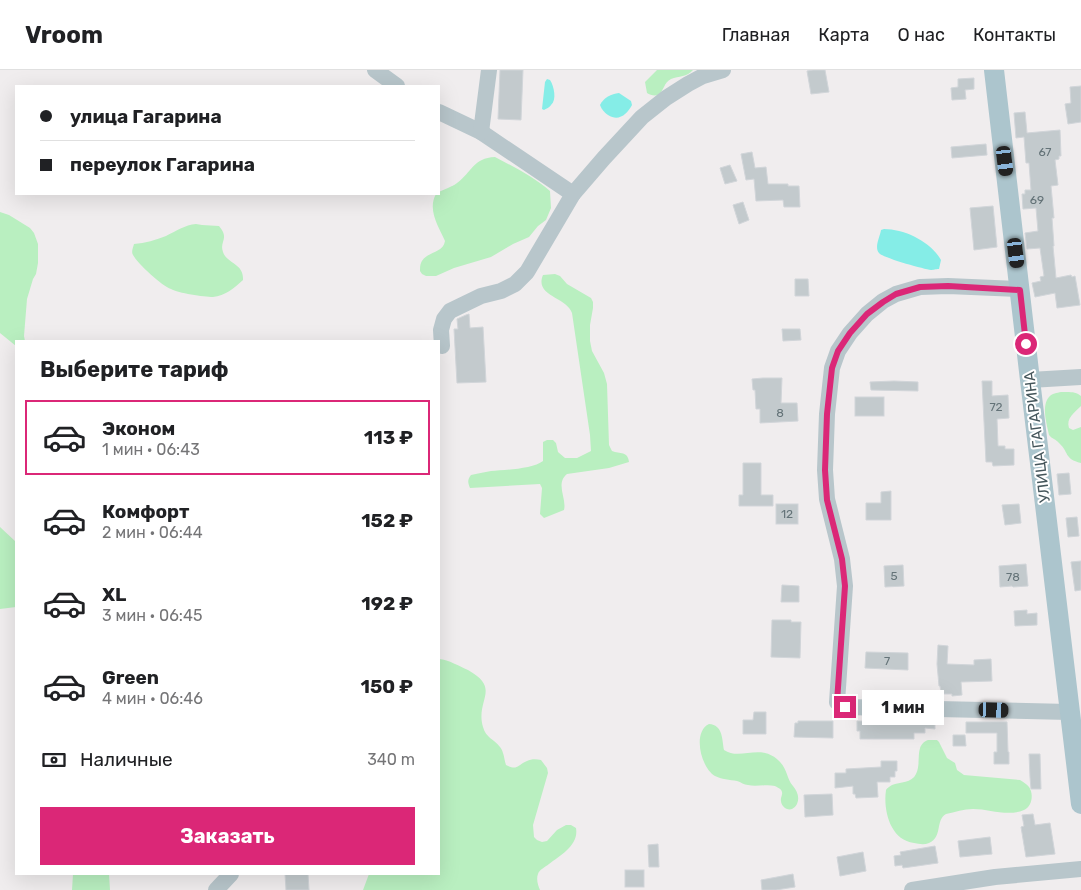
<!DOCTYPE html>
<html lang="ru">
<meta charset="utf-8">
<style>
:root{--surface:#fff;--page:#f6f6f6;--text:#202124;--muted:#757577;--line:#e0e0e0;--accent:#db2777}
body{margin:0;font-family:Rubik,sans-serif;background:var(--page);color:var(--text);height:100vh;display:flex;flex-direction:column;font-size:19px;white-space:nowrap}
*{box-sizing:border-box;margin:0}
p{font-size:16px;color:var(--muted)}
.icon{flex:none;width:28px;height:28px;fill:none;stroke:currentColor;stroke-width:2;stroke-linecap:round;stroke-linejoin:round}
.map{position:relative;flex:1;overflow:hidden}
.drawer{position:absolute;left:15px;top:270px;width:425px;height:535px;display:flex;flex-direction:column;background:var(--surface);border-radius:0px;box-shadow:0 5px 20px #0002}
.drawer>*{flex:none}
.top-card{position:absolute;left:15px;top:15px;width:425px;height:110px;border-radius:0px;box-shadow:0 5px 20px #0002;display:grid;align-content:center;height:110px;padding:0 25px;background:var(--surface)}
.end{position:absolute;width:22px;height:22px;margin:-11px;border:6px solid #db2777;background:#fff;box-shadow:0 0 0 2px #fff}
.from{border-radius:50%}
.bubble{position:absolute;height:35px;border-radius:0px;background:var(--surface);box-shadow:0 5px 20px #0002;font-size:16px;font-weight:700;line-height:35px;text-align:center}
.car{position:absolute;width:15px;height:30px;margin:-15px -8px;border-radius:6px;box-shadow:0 0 4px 1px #0007;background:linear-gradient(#222 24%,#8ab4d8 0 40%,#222 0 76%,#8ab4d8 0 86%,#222 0)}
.top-card b{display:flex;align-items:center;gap:18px;height:48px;font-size:19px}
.top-card b+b{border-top:1px solid var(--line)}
.top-card i{width:12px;height:12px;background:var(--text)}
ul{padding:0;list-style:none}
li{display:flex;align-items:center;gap:15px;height:75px;margin:0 10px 8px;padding:0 15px;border:2px solid transparent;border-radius:0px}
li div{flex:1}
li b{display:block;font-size:19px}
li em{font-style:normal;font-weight:700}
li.active{border-color:var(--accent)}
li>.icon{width:45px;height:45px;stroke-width:1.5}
h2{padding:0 25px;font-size:22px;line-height:60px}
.pay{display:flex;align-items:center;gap:12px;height:55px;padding:0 25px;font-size:19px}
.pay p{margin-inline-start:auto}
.primary-button{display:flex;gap:10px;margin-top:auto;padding:10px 25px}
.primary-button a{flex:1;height:58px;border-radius:0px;background:var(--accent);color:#fff;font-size:20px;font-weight:700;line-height:58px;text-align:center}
header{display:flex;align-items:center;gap:30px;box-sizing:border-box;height:70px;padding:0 25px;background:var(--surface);border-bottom:1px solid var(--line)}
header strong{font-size:24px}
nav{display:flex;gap:28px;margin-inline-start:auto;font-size:18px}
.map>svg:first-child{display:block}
.green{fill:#b9efc0}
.water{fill:#85ede7}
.building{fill:#c3cacd;stroke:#d1d5d9}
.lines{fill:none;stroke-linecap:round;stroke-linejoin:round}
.minor{stroke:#b8c6cb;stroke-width:16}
.major{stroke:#acc5cd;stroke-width:20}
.route{stroke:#db2777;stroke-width:6}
.labels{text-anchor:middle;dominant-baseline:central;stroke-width:4;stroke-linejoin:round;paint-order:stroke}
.number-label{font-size:12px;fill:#647378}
.street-label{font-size:15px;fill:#45565b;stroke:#fff}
</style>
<header>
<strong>Vroom</strong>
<nav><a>Главная</a><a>Карта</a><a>О нас</a><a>Контакты</a></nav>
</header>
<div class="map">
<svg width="1081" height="820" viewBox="0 0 1081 820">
<rect width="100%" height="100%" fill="#f0edee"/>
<g class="green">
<path d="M657,0H693C687,7 679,6 671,9C664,12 664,21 658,25C654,26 650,25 647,23L645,12Z"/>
<path d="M495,87C514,97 534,107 550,121L551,138L546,150L538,156L529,167L513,174L491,187L454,198L436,206H426L422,204L420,201C420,198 420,195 421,193C426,181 443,184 445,171C439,157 427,140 436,124H439V122C444,119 452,117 457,113C472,102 473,88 495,87Z"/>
<polygon points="0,142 9,145 30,158 34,163 38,174 38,193 36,204 33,209 27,229 24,266 25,271 16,271 16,276 0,263"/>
<path d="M196,154L202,155L219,156C230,169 219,171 223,182C227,194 244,193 243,210C234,218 225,226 213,227C204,227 178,223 171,219C162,216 138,194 133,185C131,182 133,178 134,174C145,173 156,170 166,166C176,161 185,155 196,154Z"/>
<path d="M555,204L560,206L567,214L591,228L593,232V238L590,255V271L592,281L604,303L607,314L609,375L612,381C620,384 628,381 629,392L609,398L567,404C555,414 567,428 564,440L544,448L540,444L542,418L540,414L470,418C468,413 467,410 471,405C477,404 484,402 491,401C504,400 533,399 543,391V372L547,370H553L556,373L558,382L565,388H577L591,381L590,365L572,243C567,227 534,226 543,205Z"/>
<path d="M1061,322C1068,322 1076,321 1081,326V336C1074,343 1066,348 1069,358L1073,360L1081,357V393C1064,389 1069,382 1059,373C1056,369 1052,369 1049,365C1047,354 1041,336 1049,327C1052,323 1057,323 1061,322Z"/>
<polygon points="0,457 16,472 16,537 0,539"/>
<path d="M439,589C449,590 459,596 468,600C502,619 475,630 483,657C486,668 494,669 500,677C504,682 504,689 506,695C518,701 517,695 527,691C531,689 536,689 541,690L547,698L548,703L533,755L534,767L537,770L542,772L547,771L557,760L566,755H571L576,758C579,775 561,785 549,794C545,797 539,800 538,804C536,809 538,816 540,820H363L369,804H439Z"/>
<path d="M709,654C723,655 722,669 724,680C740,691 760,673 778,690C788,699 786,708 793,716C797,721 800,727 797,734C796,736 794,738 792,739C787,741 781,736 781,731C780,727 784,724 781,720C781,719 775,716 775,716C766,714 756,717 748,715C744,715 741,712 737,711C730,710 721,709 715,706C701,698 692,662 709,654Z"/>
<path d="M928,670H937L939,672L947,688L955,693L957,700L964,705L1020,710C1023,712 1027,714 1029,717C1034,724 1032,737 1024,740C1007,747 990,739 973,739C964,739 955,742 946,744C935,750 943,767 929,773C924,775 919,774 914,773C890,770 883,740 886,720C887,718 890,716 892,715C900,712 912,713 916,704C922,692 914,675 928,670Z"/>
<polygon points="73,804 109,804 110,820 72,820"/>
</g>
<g class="water">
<path d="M547,9L550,10C554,16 557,30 551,35C550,37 546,39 544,40L542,39L545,12Z"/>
<path d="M619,23L631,31L632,35C627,44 619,52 608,45C604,42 602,40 600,35C604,27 611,24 619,23Z"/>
<path d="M884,159C905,159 931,172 941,190L939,199C935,199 934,200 931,200C924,199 883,188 879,183C874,177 880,167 881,160Z"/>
</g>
<g class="building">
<polygon points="500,0 523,0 521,50 498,49"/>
<polygon points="813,0 825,0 829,22 811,24 807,1"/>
<polygon points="974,8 974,19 965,20 966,29 952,30 951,18 958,17 958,9"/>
<polygon points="1081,16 1081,52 1068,54 1065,34 1071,33 1070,17"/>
<polygon points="1025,42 1027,63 1060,60 1061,86 1059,86 1059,89 1055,90 1058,115 1051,116 1054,148 1052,148 1054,176 1053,176 1056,208 1071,205 1072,207 1075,206 1080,235 1057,238 1055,223 1035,227 1032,213 1041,211 1040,207 1044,206 1040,178 1027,179 1025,163 1038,161 1036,138 1023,139 1022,124 1025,124 1025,120 1031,120 1029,93 1026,93 1024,67 1016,68 1014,43"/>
<polygon points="986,74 987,85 952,88 951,77"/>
<polygon points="752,82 755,98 766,97 768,114 788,114 788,116 799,116 800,137 784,137 783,130 756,131 754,109 746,110 741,84"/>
<polygon points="730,95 737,111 725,114 720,98"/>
<polygon points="743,132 749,150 739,154 733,135"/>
<polygon points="993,136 997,177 974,180 970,138"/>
<polygon points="795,209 808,209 809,226 795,226"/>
<polygon points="469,244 470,258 483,257 486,312 457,313 454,259 458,259 457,249 466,245"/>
<polygon points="782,259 800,259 801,270 783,271"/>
<polygon points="763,308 782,308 781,333 797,333 798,351 760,353 760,339 756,339 755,320 753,320 752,309"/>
<polygon points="894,311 918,312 918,321 871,320 870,312"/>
<polygon points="982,311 992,311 992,326 1008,325 1009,348 997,349 998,376 1005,376 1005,379 1014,379 1014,395 993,396 992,392 986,392"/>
<rect x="855" y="327" width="29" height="19"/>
<polygon points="743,393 761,393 761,425 773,425 773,436 739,436 739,425 743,425"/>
<polygon points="1069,403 1071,424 1059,425 1057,404"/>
<polygon points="891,421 891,450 866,450 866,433 881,433 881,422"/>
<rect x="776" y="434" width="22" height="20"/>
<polygon points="1019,434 1021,453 1005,455 1002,435"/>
<polygon points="1077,447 1079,466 1068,467 1066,448"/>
<polygon points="1081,491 1081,520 1075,521 1071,492"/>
<polygon points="1026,494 1028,516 1013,517 1012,516 1000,517 999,496"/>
<polygon points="903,495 904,516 885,517 884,496"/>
<polygon points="782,515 799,516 799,532 781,532"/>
<polygon points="1027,540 1027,544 1037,543 1037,555 1015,556 1014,541"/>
<polygon points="772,550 791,550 791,552 801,552 800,588 771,587"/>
<polygon points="938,575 948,576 947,594 974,595 974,590 991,589 992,611 961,612 962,625 952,626 952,624 941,624 940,616 939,616 937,594"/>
<polygon points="866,582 908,583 908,600 865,598"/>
<polygon points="754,642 766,642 766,664 743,664 743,650 753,650"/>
<polygon points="884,648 935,649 935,659 925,658 925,663 914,663 914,669 860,669 860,661 857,661 857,651 884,651"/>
<polygon points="798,651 833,651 833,668 794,667 795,653 798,653"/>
<polygon points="966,652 1007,652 1008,682 1009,682 1009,694 994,694 994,682 997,682 997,663 966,663"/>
<polygon points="953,665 965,665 966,676 953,676"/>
<polygon points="1029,684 1040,684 1041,719 1031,719 1030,707"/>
<polygon points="881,691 897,691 897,701 895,701 895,707 890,707 890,712 877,712 878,727 856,728 855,724 853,724 853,716 835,718 835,703 846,703 846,699 881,697"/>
<polygon points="832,724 833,745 805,747 804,725"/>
<polygon points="1033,744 1035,755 1050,753 1055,784 1026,787 1021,757 1024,756 1022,745"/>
<polygon points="990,767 992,784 960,787 958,771"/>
<polygon points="658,774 659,797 649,797 648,775"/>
<polygon points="935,776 938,793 903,798 902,795 895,796 894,786 901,785 900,782"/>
<polygon points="863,782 866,801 840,806 837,787"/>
<rect x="625" y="800" width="19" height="17"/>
<polygon points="285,804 308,804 309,820 286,820"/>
<polygon points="793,804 795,817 776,820 762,820 761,810"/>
</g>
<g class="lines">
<g class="minor">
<polyline points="375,0 397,16"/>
<polyline points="439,42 481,62 573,124"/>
<polyline points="481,62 489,0"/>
<polyline points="1020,219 948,216 920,217 896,224 883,231 867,244 850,263 838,281 832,298 827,344 825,400 827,429 842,489 845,516 837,632 845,637 1069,642"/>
<polyline points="442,276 441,260 444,249 450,241 481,226 501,221 515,214 527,202 573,124 604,88 642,47 666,28 688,14 703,6 723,0"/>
<polyline points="1030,310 1081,307"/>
<polyline points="216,820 231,804"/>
<polyline points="912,820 995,807 1081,799"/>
</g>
<polyline class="major" points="994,0 1030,310 1081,734"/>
</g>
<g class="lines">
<polyline class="route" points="845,637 837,632 845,516 842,489 827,430 825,400 827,344 832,298 838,281 850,263 867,244 883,232 896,224 920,217 948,216 1020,220 1026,274"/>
</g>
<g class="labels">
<g class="number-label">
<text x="1045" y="82">67</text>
<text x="1037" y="130">69</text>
<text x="996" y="337">72</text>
<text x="780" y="343">8</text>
<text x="787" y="444">12</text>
<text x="894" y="506">5</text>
<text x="1013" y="507">78</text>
<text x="887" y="591">7</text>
</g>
<g class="street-label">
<text transform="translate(1037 367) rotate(-97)">УЛИЦА ГАГАРИНА</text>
</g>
</g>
</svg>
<i class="end from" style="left:1026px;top:274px"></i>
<i class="end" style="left:845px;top:637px"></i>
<div class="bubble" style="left:862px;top:620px;width:82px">1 мин</div>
<i class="car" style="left:1005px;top:91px;rotate:173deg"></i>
<i class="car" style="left:1016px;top:183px;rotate:173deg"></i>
<i class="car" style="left:994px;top:640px;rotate:92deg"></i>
<div class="top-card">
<b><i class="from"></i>улица Гагарина</b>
<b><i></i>переулок Гагарина</b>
</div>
<section class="drawer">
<h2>Выберите тариф</h2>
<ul>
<li class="active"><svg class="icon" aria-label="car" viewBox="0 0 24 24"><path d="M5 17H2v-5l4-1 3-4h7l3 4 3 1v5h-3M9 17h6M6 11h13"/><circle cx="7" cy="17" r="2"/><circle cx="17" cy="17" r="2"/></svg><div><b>Эконом</b><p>1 мин · 06:43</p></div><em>113 ₽</em></li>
<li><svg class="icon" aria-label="car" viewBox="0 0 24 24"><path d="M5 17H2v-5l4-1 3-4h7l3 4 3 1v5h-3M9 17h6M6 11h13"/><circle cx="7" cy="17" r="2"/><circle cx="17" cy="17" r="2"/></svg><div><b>Комфорт</b><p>2 мин · 06:44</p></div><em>152 ₽</em></li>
<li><svg class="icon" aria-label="car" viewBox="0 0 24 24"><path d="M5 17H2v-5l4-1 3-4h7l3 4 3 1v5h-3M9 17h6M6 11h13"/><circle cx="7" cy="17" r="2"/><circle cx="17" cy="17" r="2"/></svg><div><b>XL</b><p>3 мин · 06:45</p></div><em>192 ₽</em></li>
<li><svg class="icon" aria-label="car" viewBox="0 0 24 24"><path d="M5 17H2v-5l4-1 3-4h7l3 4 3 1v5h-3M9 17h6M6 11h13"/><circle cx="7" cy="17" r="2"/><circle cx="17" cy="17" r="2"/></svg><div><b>Green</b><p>4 мин · 06:46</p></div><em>150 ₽</em></li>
</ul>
<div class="pay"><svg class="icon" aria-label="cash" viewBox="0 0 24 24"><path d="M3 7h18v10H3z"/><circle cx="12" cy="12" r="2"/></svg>Наличные<p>340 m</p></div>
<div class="primary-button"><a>Заказать</a></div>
</section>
</div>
